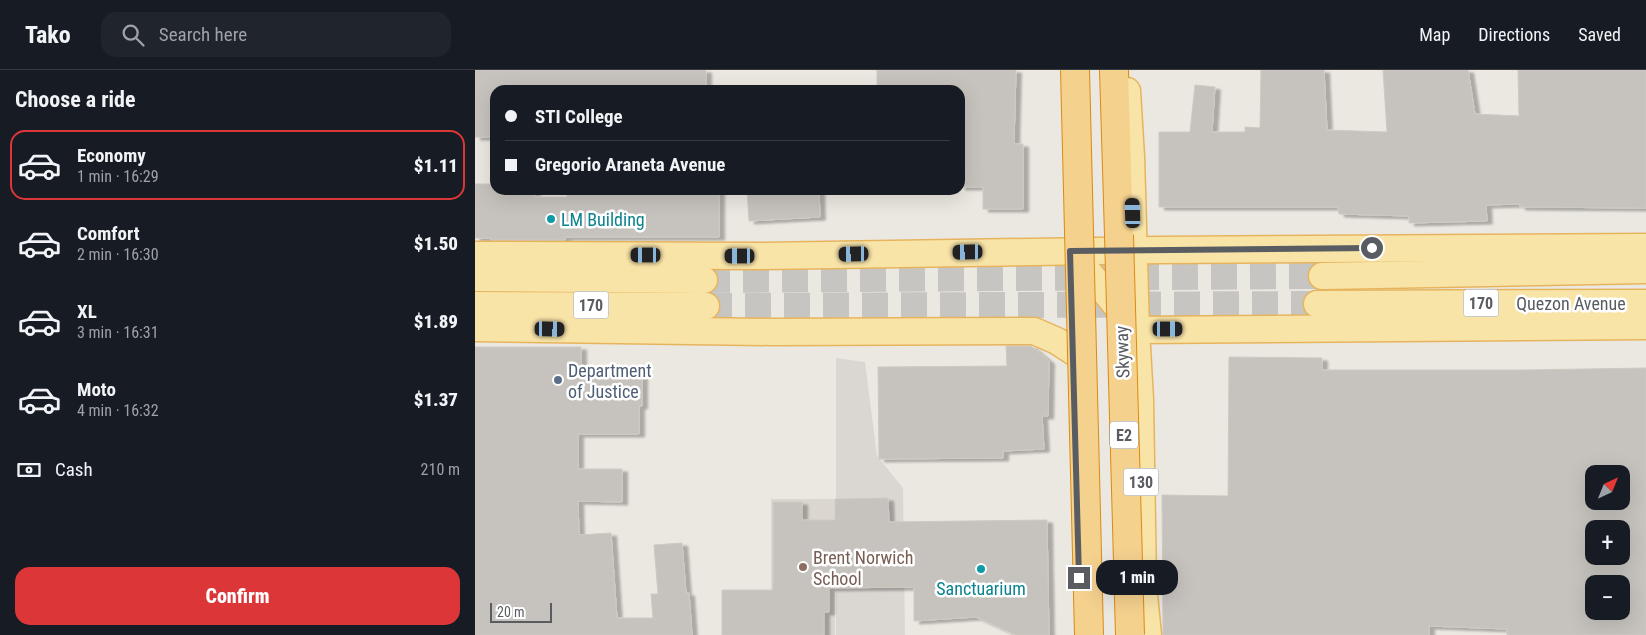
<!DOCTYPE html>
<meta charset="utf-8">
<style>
:root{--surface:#171b24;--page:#20242c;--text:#f1f3f6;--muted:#9ea1a6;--line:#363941;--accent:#dc3638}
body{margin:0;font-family:"Roboto Condensed",sans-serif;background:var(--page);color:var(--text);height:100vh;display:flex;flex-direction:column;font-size:19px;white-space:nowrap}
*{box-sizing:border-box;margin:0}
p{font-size:16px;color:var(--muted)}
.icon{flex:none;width:28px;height:28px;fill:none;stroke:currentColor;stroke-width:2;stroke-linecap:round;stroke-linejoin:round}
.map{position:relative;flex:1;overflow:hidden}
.side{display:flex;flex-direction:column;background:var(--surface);width:475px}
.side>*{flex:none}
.guide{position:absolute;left:15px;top:15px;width:475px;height:110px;border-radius:15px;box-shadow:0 5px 20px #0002;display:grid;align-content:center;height:110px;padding:0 15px;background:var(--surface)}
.needle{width:32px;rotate:43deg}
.controls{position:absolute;left:1110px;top:395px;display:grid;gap:10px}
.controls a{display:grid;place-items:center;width:45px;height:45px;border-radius:10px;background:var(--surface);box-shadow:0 5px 20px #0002;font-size:25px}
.scale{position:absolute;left:15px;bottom:12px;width:62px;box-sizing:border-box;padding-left:5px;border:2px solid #595d61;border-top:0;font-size:14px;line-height:18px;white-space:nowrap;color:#595d61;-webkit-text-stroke:4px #fff;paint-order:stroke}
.end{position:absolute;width:22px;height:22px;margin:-11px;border:6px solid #595d61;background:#fff;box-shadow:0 0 0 2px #fff}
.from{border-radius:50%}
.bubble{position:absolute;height:35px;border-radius:15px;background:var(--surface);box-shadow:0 5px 20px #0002;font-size:16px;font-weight:800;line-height:35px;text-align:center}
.car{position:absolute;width:15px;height:30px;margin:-15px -8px;border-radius:6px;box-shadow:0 0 4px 1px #0007;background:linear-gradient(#222 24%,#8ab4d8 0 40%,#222 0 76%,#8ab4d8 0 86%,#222 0)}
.guide b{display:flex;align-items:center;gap:18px;height:48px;font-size:19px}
.guide b+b{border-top:1px solid var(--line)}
.guide i{width:12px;height:12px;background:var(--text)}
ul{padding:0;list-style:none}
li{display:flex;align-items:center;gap:15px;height:70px;margin:0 10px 8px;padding:0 5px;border:2px solid transparent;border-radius:15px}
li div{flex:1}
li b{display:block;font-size:19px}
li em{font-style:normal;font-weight:800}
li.selected{border-color:var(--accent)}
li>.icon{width:45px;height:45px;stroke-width:1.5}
h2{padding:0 15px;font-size:22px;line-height:60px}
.pay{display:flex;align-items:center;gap:12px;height:55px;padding:0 15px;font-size:19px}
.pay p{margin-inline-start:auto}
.cta{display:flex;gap:10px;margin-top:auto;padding:10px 15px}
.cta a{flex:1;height:58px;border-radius:15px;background:var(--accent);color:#fff;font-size:20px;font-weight:800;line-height:58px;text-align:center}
header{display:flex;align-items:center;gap:30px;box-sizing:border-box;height:70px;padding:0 25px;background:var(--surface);border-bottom:1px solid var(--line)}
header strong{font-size:24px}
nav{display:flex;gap:28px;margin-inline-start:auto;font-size:18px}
.search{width:350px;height:45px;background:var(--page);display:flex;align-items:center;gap:12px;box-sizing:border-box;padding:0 18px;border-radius:15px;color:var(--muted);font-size:19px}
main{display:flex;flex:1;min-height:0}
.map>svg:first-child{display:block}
.industrial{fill:#dad7d3}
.education{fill:#dbd7cf}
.building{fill:#c6c3be;stroke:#cfc9c0;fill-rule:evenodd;filter:url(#shadow)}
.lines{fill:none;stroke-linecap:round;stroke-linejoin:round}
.primary-tunnel{stroke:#c6c5c1;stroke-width:26;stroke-dasharray:26 13;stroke-linecap:butt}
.primary-casing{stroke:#e7b45e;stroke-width:29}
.highway-casing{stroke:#dc8a10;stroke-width:30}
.primary{stroke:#f9e4a8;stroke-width:26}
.highway{stroke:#f5d18e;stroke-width:28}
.highway-bridge-casing{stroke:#dc8a10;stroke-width:30;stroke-linecap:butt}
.highway-bridge{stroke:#f5d18e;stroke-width:28}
.route{stroke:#595d61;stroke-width:6}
.culture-dot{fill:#0f9aa8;stroke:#fff;stroke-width:2}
.service-dot{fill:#5c6f8a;stroke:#fff;stroke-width:2}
.education-dot{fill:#8d6e63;stroke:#fff;stroke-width:2}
.labels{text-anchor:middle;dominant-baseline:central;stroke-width:5;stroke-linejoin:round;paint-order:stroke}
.shield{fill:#fff;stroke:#8b8e90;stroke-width:1}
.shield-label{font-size:16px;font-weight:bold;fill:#595d61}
.culture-label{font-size:18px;fill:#0d838f;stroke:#fff;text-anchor:start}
.street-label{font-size:18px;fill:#595d61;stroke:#fff}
.service-label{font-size:18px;fill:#4e5e75;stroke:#fff;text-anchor:start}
.education-label{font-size:18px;fill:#785e54;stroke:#fff;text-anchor:start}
</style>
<header>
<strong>Tako</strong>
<div class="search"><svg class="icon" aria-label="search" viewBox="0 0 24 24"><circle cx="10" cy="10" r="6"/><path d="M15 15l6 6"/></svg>Search here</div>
<nav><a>Map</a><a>Directions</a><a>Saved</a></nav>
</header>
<main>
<section class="side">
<h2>Choose a ride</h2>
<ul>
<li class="selected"><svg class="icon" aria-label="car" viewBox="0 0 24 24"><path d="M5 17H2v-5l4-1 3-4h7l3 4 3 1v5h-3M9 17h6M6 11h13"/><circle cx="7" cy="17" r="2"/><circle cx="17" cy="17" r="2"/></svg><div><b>Economy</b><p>1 min · 16:29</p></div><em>$1.11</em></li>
<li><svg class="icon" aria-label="car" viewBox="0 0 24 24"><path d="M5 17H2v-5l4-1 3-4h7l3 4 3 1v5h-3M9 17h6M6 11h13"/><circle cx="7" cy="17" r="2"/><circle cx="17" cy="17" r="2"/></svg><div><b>Comfort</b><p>2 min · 16:30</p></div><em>$1.50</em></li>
<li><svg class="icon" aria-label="car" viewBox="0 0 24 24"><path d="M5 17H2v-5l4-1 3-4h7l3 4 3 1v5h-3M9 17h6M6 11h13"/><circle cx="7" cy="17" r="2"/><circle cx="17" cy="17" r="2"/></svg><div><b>XL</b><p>3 min · 16:31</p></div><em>$1.89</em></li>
<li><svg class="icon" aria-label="car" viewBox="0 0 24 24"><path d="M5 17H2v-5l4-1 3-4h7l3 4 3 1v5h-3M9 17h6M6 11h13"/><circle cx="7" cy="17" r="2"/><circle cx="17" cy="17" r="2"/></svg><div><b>Moto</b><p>4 min · 16:32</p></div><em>$1.37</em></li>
</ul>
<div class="pay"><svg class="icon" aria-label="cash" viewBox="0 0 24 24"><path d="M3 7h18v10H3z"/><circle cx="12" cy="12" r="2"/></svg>Cash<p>210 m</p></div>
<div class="cta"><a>Confirm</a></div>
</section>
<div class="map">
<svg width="1171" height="565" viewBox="0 0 1171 565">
<defs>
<filter id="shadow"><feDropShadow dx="5.5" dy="3" stdDeviation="1" flood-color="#0004"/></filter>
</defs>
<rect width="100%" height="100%" fill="#ebe8e1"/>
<polygon class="industrial" points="361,288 390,292 402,386 428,418 430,565 361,565"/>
<rect class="education" x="296" y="429" width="64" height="136"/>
<g class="building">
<polygon points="0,0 231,0 231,20 20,20 20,67 0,67"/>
<polygon points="402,0 541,0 539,74 548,74 548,139 508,139 508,117 485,117 485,20 402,20"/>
<polygon points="786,0 849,0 852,60 912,62 908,0 993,0 1000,44 1044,46 1043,0 1171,0 1171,138 1045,137 1045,134 1011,135 1012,151 934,153 934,146 864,144 863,137 684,137 684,62 715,62 720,15 740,17 737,62 770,62 770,57 785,58"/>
<polygon points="0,114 20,114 20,121 60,122 60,127 92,127 92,120 244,120 244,167 90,167 90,170 16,170 16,168 0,168"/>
<polygon points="272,120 344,120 345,147 274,151"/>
<polygon points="531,276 556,276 574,291 573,346 567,346 569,379 528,381 528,388 404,389 403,297 532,296"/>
<polygon points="0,277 106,277 106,302 167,302 167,336 164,336 164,364 103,364 103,399 147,399 147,432 103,431 104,465 136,463 142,548 178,548 176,524 183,524 179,475 207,473 211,523 214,523 217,565 0,565"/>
<path d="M754,287L847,288V300H1045L1171,298V565H1032V559L954,556V565H688L687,425L753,426ZM1119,404H1146V431H1119ZM1119,459H1146V486H1119ZM1119,514H1146V541H1119Z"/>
<polygon points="413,428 414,452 572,450 574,565 541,565 501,547 439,551 439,517 354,518 354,542 349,542 349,565 247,565 247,520 298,520 298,432 327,432 327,450 360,450 360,429"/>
</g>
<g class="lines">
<g class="primary-tunnel">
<polyline points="229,210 847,206"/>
<polyline points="231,236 842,234"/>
</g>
<defs>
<g id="primary">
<polyline points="652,21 656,87 661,260 665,330 668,515 673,565"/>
<polyline points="596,181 654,251"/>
<polyline points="0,185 284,186 685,180 1171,177"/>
<polyline points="847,206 1171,200"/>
<polyline points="0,208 229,210"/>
<polyline points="842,234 1171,233"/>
<polyline points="0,235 231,236"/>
<polyline points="0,258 297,262 559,261 582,271 599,282"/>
<polyline points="661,260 1171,256"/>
</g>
<polyline id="highway" points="639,0 644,165"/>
</defs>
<use href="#primary" class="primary-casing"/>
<use href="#highway" class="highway-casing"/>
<use href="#primary" class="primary"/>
<use href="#highway" class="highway"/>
<defs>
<g id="highway-bridge">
<polyline points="600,0 614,565"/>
<polyline points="644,165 655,565"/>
</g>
</defs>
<use href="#highway-bridge" class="highway-bridge-casing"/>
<use href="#highway-bridge" class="highway-bridge"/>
</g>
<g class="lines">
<polyline class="route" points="604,508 595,181 897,178"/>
</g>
<g class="culture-dot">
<circle cx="76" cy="149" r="5"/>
<circle cx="506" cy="499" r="5"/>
</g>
<circle class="service-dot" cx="83" cy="310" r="5"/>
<circle class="education-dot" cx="328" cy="497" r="5"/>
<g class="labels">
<g class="shield">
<rect x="988.5" y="219.5" width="35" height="27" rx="4"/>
<rect x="98.5" y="221.5" width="35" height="27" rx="4"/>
<rect x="635" y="351.5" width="28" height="27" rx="4"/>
<rect x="648.5" y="398.5" width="35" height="27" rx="4"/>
</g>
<g class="shield-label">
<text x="1006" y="233">170</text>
<text x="116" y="235">170</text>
<text x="649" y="365">E2</text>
<text x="666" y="412">130</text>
</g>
<g class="culture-label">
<text x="86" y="149">LM Building</text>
<text x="506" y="518" text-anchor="middle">Sanctuarium</text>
</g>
<g class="street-label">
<text x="1096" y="233">Quezon Avenue</text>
<text transform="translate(647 282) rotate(-92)">Skyway</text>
</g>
<g class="service-label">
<text x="93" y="300">Department<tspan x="93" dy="21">of Justice</tspan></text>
</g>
<g class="education-label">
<text x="338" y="487">Brent Norwich<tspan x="338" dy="21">School</tspan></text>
</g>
</g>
</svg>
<div class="controls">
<a><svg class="needle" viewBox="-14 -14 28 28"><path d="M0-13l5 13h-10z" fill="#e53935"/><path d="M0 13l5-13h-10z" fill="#9ea1a6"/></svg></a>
<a>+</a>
<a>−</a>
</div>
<div class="scale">20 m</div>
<i class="end from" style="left:897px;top:178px"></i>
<i class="end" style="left:604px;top:508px"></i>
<div class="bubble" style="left:621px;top:490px;width:82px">1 min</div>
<i class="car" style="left:658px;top:143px;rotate:358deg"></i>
<i class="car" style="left:493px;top:182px;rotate:269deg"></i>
<i class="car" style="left:379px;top:184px;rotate:269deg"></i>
<i class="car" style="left:171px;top:185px;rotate:270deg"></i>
<i class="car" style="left:265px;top:186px;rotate:270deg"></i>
<i class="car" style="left:75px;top:259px;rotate:91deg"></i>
<i class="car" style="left:693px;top:259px;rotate:90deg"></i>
<div class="guide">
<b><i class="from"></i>STI College</b>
<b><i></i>Gregorio Araneta Avenue</b>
</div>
</div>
</main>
